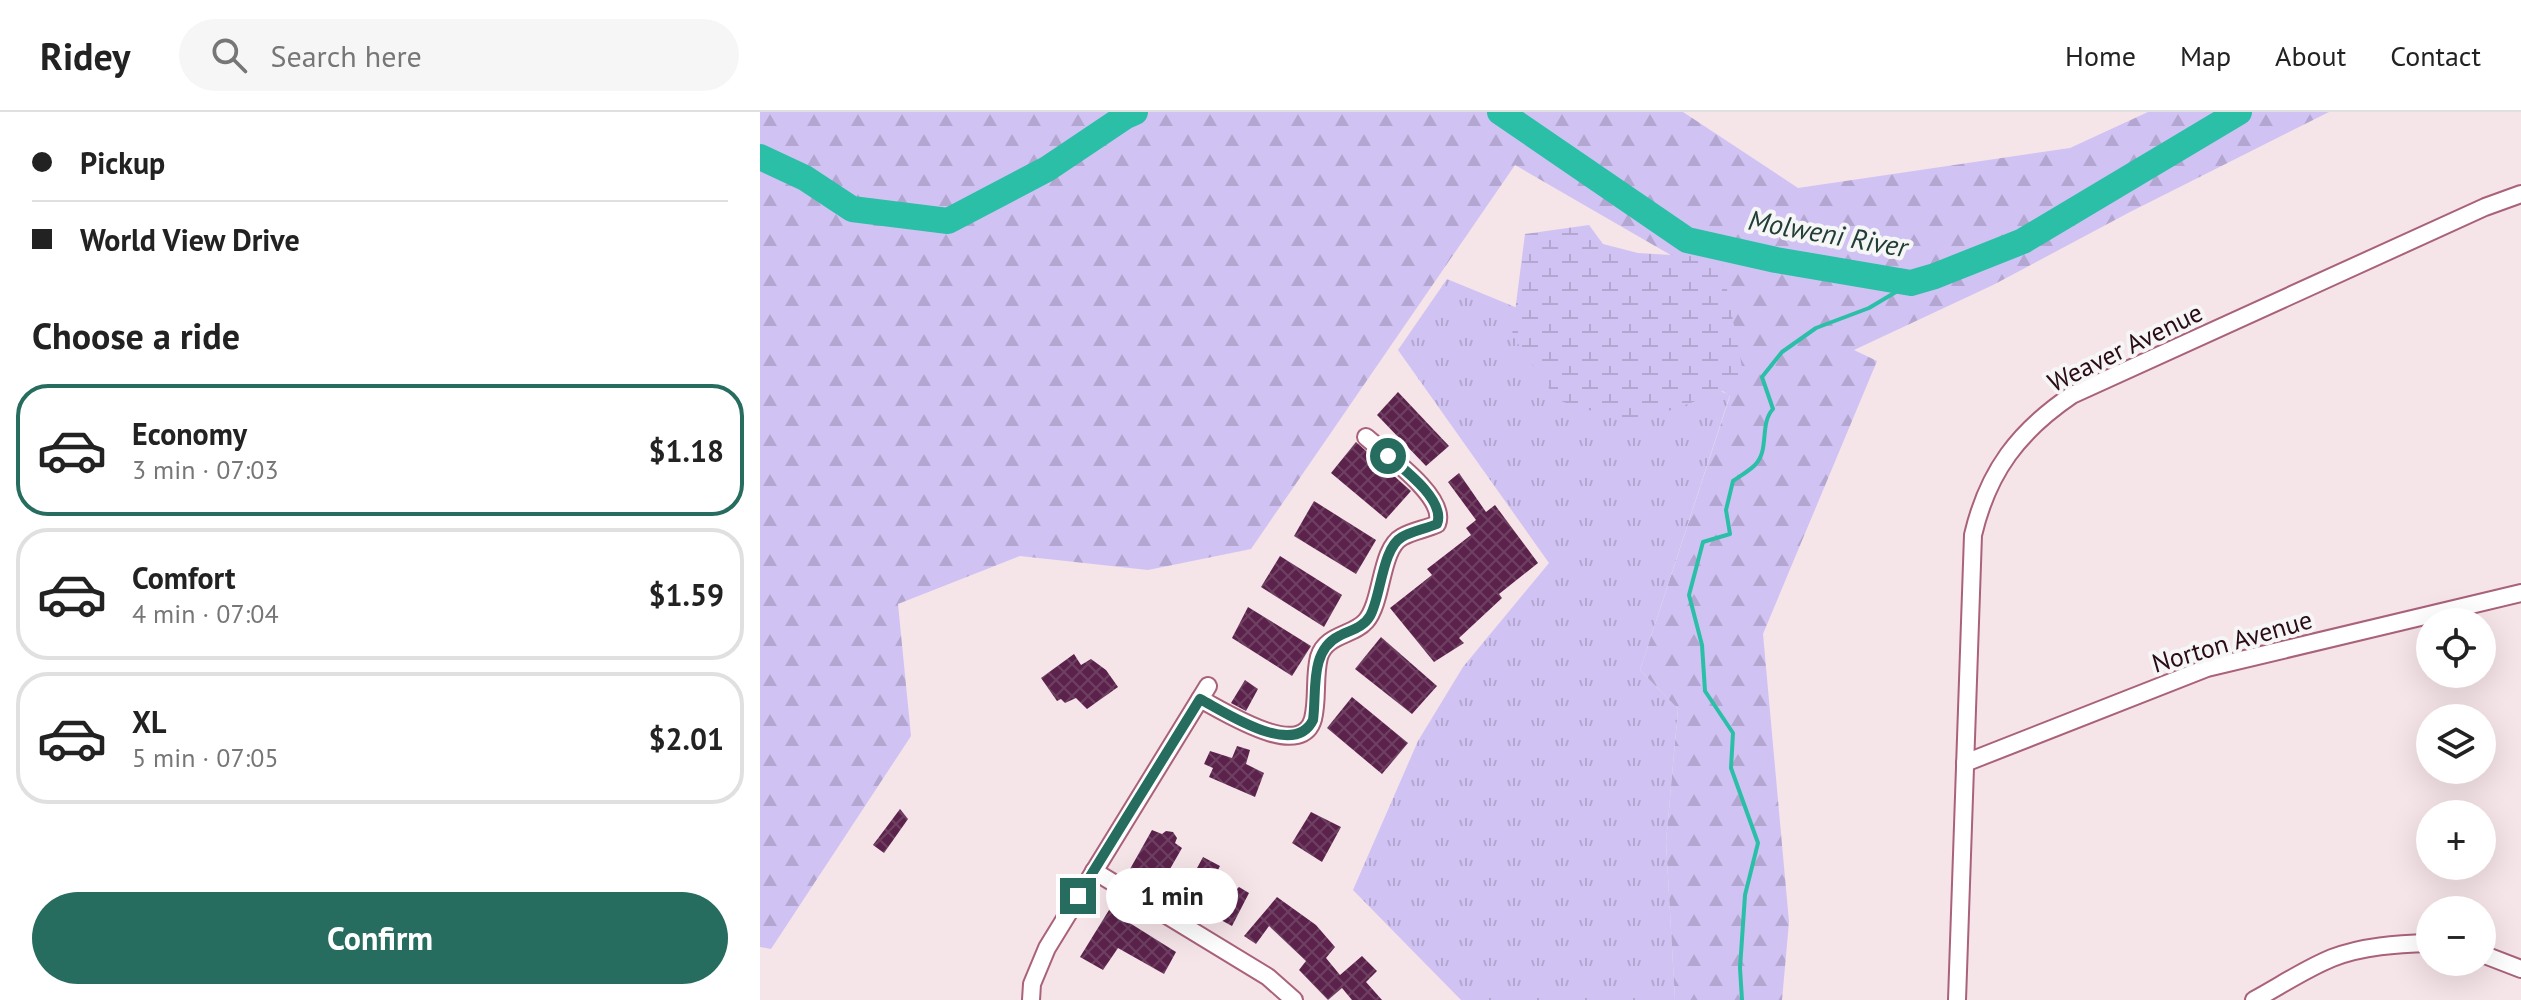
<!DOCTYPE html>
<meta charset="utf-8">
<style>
:root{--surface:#fff;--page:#f6f6f6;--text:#222;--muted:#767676;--line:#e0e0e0;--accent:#266c5f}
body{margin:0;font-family:"PT Sans",sans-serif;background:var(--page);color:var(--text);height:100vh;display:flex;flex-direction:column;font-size:30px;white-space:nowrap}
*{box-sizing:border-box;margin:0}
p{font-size:26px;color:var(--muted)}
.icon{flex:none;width:44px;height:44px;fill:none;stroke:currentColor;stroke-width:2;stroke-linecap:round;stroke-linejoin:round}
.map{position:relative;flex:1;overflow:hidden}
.sheet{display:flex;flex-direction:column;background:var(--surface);width:760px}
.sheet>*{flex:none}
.top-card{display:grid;align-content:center;height:176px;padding:0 32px;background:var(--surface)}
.fabs{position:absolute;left:1656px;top:496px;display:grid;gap:16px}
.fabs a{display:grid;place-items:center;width:80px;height:80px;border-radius:50%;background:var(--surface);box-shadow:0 8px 32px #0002;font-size:40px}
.end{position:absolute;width:36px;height:36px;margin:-18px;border:10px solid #266c5f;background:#fff;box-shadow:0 0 0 4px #fff}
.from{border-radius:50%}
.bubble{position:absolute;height:56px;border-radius:28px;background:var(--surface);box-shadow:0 8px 32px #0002;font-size:26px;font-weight:700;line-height:56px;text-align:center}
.top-card b{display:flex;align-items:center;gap:28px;height:76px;font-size:30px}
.top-card b+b{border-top:2px solid var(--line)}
.top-card i{width:20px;height:20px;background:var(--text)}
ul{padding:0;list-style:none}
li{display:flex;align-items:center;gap:24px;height:132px;margin:0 16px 12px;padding:0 16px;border:4px solid var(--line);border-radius:32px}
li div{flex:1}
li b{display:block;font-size:30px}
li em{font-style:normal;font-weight:700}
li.active{border-color:var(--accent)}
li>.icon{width:72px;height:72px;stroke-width:1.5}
h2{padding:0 32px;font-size:36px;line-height:96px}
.button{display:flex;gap:16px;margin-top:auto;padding:16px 32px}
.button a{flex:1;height:92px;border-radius:48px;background:var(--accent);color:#fff;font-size:32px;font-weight:700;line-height:92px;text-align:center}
header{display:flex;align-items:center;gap:48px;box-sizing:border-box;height:112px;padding:0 40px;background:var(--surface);border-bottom:2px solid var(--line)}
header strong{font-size:38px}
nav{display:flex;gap:44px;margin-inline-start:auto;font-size:28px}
.search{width:560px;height:72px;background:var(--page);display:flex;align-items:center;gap:20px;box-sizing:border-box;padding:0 28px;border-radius:44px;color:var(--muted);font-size:30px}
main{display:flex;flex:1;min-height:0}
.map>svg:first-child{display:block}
.grass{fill:url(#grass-tufts)}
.forest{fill:url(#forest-firs)}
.wetland{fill:url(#wetland-marsh)}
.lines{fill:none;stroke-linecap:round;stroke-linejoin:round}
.stream{stroke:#2bbfa7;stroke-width:4}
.river{stroke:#2bbfa7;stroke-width:26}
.building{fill:url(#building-cross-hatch)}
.minor-casing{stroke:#aa617a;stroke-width:20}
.minor{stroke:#fff;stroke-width:16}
.route{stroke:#266c5f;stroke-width:10}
.labels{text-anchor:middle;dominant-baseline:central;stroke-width:8;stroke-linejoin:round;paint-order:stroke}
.street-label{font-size:26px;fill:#290c17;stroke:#f6f6f6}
.water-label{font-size:28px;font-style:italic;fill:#213e37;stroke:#f6f6f6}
</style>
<header>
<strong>Ridey</strong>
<div class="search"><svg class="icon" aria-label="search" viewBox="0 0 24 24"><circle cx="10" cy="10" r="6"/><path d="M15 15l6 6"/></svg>Search here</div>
<nav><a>Home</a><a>Map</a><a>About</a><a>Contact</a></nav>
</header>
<main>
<section class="sheet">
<div class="top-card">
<b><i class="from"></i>Pickup</b>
<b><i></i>World View Drive</b>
</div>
<h2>Choose a ride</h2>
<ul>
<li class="active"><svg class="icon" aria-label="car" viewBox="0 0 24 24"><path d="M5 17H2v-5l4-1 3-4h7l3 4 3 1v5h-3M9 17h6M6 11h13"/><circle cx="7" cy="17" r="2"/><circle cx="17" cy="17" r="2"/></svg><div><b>Economy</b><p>3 min · 07:03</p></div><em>$1.18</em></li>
<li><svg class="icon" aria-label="car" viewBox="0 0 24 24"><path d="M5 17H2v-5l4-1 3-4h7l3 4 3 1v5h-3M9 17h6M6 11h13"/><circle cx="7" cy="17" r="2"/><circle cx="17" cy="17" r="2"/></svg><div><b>Comfort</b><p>4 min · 07:04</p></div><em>$1.59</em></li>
<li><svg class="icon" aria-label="car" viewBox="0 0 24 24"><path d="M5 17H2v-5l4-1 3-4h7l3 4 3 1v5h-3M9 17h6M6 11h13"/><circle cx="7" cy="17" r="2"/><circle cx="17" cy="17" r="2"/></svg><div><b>XL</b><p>5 min · 07:05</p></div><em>$2.01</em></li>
</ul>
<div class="button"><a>Confirm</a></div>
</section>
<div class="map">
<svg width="1761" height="888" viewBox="0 0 1761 888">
<defs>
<pattern id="grass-tufts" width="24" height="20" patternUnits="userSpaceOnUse" patternTransform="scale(2)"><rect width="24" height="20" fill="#d1c2f4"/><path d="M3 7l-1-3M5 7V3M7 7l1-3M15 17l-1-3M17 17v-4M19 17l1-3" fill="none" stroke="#b3a6d0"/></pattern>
<pattern id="forest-firs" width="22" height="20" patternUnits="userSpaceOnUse" patternTransform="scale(2)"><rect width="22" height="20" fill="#d1c2f4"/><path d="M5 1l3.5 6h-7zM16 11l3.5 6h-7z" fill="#b3a6d0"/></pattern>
<pattern id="wetland-marsh" width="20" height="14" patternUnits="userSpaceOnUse" patternTransform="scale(2)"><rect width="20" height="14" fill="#d1c2f4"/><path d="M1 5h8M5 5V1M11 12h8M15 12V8" fill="none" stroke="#b3a6d0"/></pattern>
<pattern id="building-cross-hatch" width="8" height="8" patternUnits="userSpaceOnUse" patternTransform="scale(2)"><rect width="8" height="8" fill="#5b234c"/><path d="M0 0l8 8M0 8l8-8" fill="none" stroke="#6f4062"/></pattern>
</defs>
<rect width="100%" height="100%" fill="#f5e4e8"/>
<polygon class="grass" points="687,167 970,283 880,558 918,597 906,730 915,888 701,888 593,778 658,629 703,555 789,451 638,238"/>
<polygon class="forest" points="0,0 923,0 1038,76 1310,36 1388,0 1569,0 1370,100 1233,173 1094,238 1117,249 1003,522 1029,810 1022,888 915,888 906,730 918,597 880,558 970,284 855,207 966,175 755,53 491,437 388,458 260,444 138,492 151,624 11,837 0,835"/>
<polygon class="wetland" points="829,113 843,132 878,141 961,146 985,271 873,312 797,288 752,223 765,122"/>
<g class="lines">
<path class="stream" d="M982,888L980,856L985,783L998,731L971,656L973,621L945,579L942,533L929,483L943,430L970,422L966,398L973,369C980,364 989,359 995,353C1010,338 999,312 1013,297L1002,265L1022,240L1056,216L1109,196L1151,171"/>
<g class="river">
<polyline points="740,0 927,128 1016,148 1151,171 1175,164 1263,129 1479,0"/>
<polyline points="0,45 45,66 92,97 188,109 287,57 366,4 375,0"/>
</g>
</g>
<g class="building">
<polygon points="638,280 689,334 666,354 617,303"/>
<polygon points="596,330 651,379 626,407 571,361"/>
<polygon points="699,361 726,400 735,393 778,451 739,482 742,486 699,526 704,531 674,550 630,496 672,463 667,457 711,423 706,416 716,408 688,370"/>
<polygon points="554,389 616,428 596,462 534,424"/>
<polygon points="520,444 582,483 564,515 501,475"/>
<polygon points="488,495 551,534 532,564 472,526"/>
<polygon points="621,525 677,574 652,602 595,557"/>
<polygon points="314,542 321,553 331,547 346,558 358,575 327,597 316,586 305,591 301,587 297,589 281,566"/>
<polygon points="485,568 498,577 486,599 471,591"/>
<polygon points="592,585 648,631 622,662 567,616"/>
<polygon points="477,634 490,638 486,652 504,661 495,685 449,665 453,656 444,652 450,639 472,646"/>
<polygon points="140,697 148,707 124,741 113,733"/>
<polygon points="551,700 581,715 562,750 532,731"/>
<polygon points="392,718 402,722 406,719 413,720 417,726 415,731 422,736 410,757 430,769 443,745 460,754 455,764 476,778 479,775 489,781 472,814 448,801 452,794 428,781 421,790 405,782 410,774 386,761 384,766 370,757"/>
<polygon points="517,785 556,813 575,835 566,846 580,863 602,844 617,859 606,870 622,888 592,888 582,876 568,888 539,858 546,849 509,814 496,832 484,824"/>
<polygon points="349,798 416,840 404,862 358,836 343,858 320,845"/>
</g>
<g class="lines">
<defs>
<g id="minor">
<path d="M440,587C462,598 541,650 553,607C558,587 554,565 559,545C566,522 593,524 606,509C623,489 620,437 642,425C652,419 666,417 677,412C688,385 624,341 606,325"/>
<polyline points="1205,651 1447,556 1761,481"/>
<polyline points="334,759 508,865 534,888"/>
<polyline points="1722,842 1761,857"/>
<polyline points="271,888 272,872 287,836 448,574"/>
<path d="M1197,888L1213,423C1228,359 1259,319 1312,283L1725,95L1761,82"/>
<path d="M1494,888C1520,874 1545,857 1572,846C1603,834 1637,832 1670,831"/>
</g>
</defs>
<use href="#minor" class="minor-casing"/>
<use href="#minor" class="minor"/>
</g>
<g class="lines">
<path class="route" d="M318,784L440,587C465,600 534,647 553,608C557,580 549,539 579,524C590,518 603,516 610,504C621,485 622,436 642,425C652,419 665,417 677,412C686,389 645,358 628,344"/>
</g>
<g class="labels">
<g class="street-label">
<text transform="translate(1365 235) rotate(-26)">Weaver Avenue</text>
<text transform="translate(1472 529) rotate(-16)">Norton Avenue</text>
</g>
<g class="water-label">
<text transform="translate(1068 121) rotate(10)">Molweni River</text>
</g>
</g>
</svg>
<div class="fabs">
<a><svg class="icon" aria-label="locate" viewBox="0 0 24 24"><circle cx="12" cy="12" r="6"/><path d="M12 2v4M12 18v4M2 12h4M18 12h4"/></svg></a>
<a><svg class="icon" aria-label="layers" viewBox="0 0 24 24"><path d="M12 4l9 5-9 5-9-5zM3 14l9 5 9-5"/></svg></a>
<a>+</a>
<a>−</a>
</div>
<i class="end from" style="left:628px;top:344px"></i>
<i class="end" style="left:318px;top:784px"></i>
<div class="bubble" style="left:346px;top:756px;width:132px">1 min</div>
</div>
</main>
